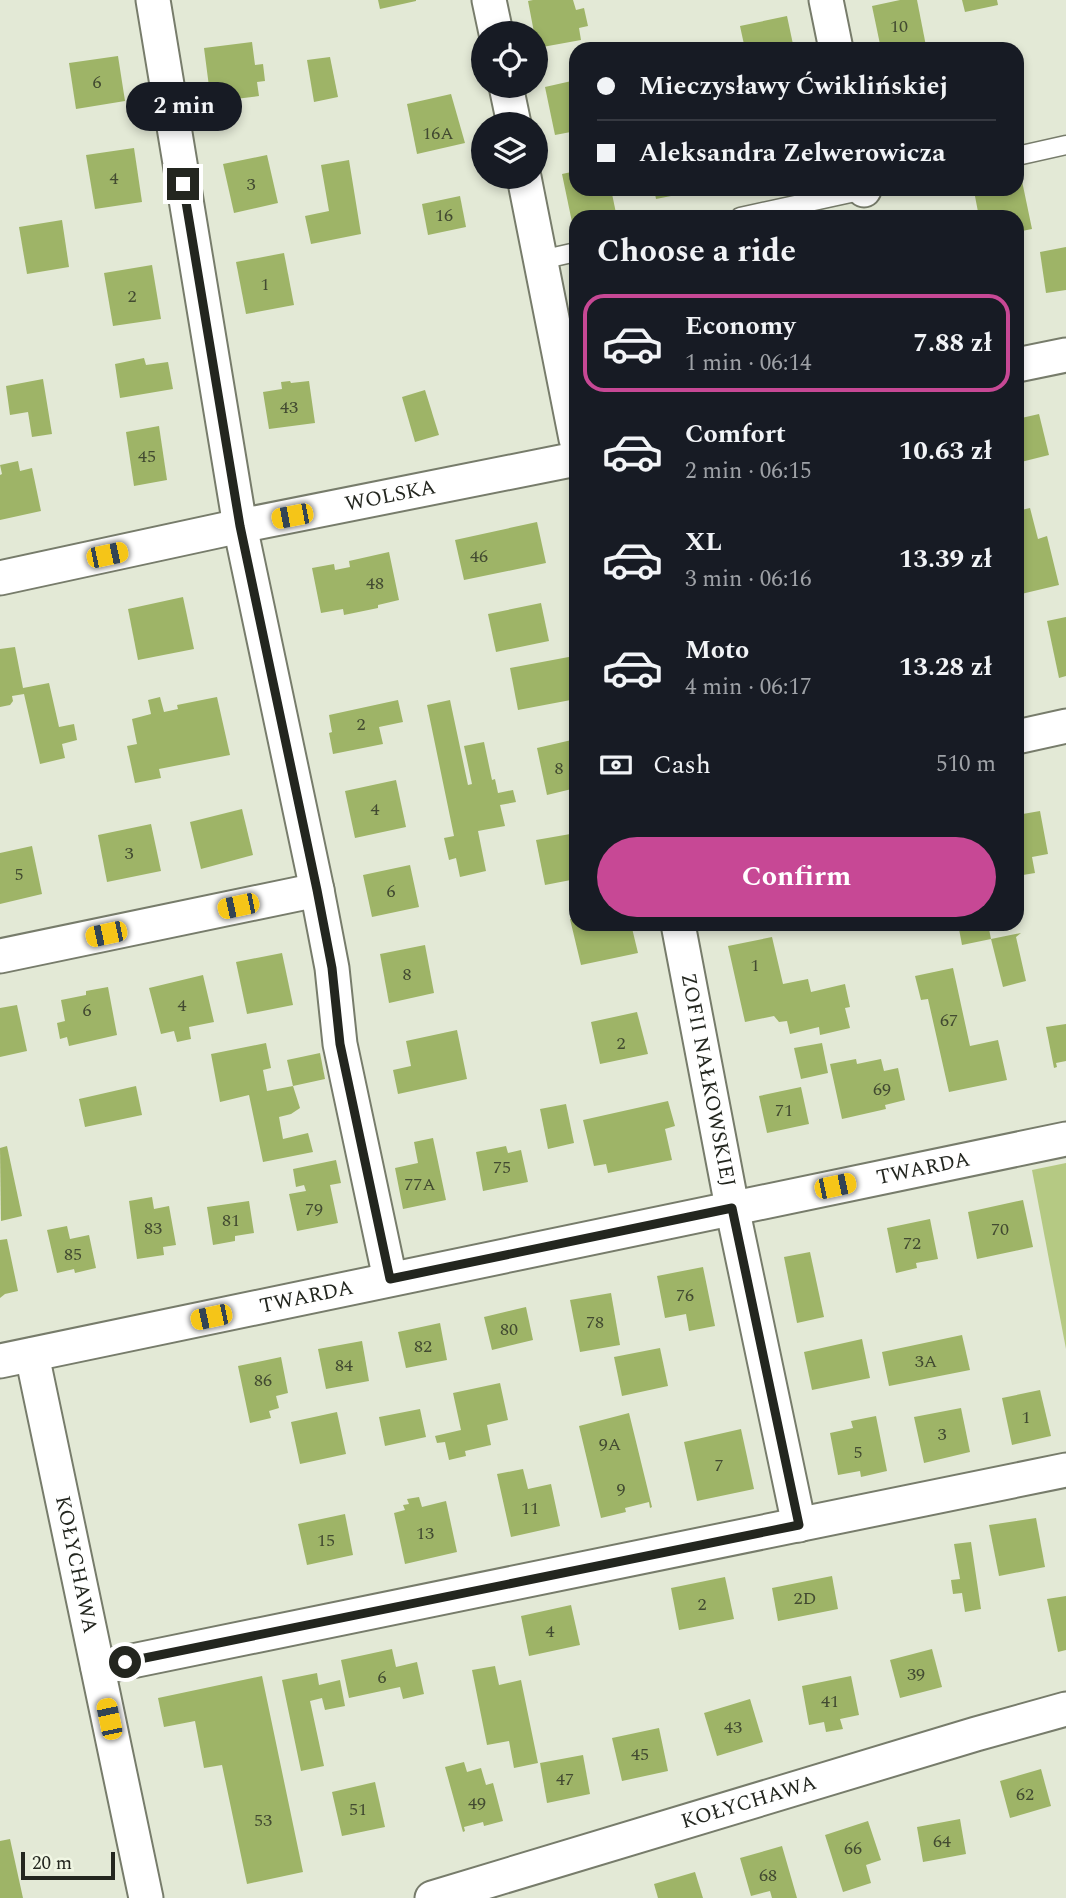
<!DOCTYPE html>
<meta charset="utf-8">
<style>
:root{--surface:#171b24;--page:#242831;--text:#f1f3f6;--muted:#9ea1a6;--line:#363941;--accent:#c74895}
body{margin:0;font-family:Spectral,serif;background:var(--page);color:var(--text);height:100vh;display:flex;flex-direction:column;font-size:26px;white-space:nowrap}
*{box-sizing:border-box;margin:0}
p{font-size:23px;color:var(--muted)}
.icon{flex:none;width:38px;height:38px;fill:none;stroke:currentColor;stroke-width:2;stroke-linecap:round;stroke-linejoin:round}
.map{position:relative;flex:1;overflow:hidden}
.panel{position:absolute;left:569px;top:210px;width:455px;height:721px;display:flex;flex-direction:column;background:var(--surface);border-radius:21px;box-shadow:0 4px 10px #0003}
.panel>*{flex:none}
.hud{position:absolute;left:569px;top:42px;width:455px;height:154px;border-radius:21px;box-shadow:0 4px 10px #0003;display:grid;align-content:center;height:154px;padding:0 28px;background:var(--surface)}
.controls{position:absolute;left:471px;top:21px;display:grid;gap:14px}
.controls a{display:grid;place-items:center;width:77px;height:77px;border-radius:50%;background:var(--surface);box-shadow:0 4px 10px #0003;font-size:35px}
.scale{position:absolute;left:21px;bottom:18px;width:94px;box-sizing:border-box;padding-left:7px;border:4px solid #23261f;border-top:0;font-size:19px;line-height:24px;white-space:nowrap;color:#23261f;-webkit-text-stroke:5px #f0f6e3;paint-order:stroke}
.end{position:absolute;width:32px;height:32px;margin:-16px;border:9px solid #23261f;background:#fff;box-shadow:0 0 0 4px #fff}
.from{border-radius:50%}
.bubble{position:absolute;height:49px;border-radius:24px;background:var(--surface);box-shadow:0 4px 10px #0003;font-size:23px;font-weight:700;line-height:49px;text-align:center}
.car{position:absolute;width:21px;height:42px;margin:-21px -10px;border-radius:9px;box-shadow:0 0 5px 2px #0007;background:linear-gradient(#f5c518 24%,#345 0 40%,#f5c518 0 76%,#345 0 86%,#f5c518 0)}
.hud b{display:flex;align-items:center;gap:24px;height:66px;font-size:26px}
.hud b+b{border-top:2px solid var(--line)}
.hud i{width:18px;height:18px;background:var(--text)}
ul{padding:0;list-style:none}
li{display:flex;align-items:center;gap:21px;height:98px;margin:0 14px 10px;padding:0 14px;border:4px solid transparent;border-radius:21px}
li div{flex:1}
li b{display:block;font-size:26px}
li em{font-style:normal;font-weight:700}
li.on{border-color:var(--accent)}
li>.icon{width:63px;height:63px;stroke-width:1.5}
h2{padding:0 28px;font-size:32px;line-height:84px}
.pay{display:flex;align-items:center;gap:18px;height:77px;padding:0 28px;font-size:26px}
.pay p{margin-inline-start:auto}
.cta{display:flex;gap:14px;margin-top:auto;padding:14px 28px}
.cta a{flex:1;height:80px;border-radius:42px;background:var(--accent);color:#fff;font-size:28px;font-weight:700;line-height:80px;text-align:center}
.map>svg:first-child{display:block}
.green{fill:#b5c983}
.building{fill:#9eb467}
.lines{fill:none;stroke-linecap:round;stroke-linejoin:round}
.lane-casing{stroke:#777c6b;stroke-width:21}
.street-casing{stroke:#777c6b;stroke-width:37}
.lane{stroke:#fff;stroke-width:18}
.street{stroke:#fff;stroke-width:33}
.route{stroke:#23261f;stroke-width:9}
.labels{text-anchor:middle;dominant-baseline:central;stroke-width:5;stroke-linejoin:round;paint-order:stroke}
.number-label{font-size:18px;fill:#424a31}
.street-label{font-size:21px;fill:#23261f;stroke:#f0f6e3}
</style>
<div class="map">
<svg width="1066" height="1898" viewBox="0 0 1066 1898">
<rect width="100%" height="100%" fill="#e3e9d6"/>
<polygon class="green" points="1066,1163 1066,1349 1032,1170"/>
<g class="building">
<polygon points="378,0 416,0 416,1 380,9"/>
<polygon points="533,0 573,0 576,10 584,8 588,26 579,28 581,40 537,48 528,1"/>
<polygon points="900,0 917,0 926,46 910,49 881,49 872,6"/>
<polygon points="962,0 997,0 998,5 965,12"/>
<polygon points="787,16 794,49 745,49 740,26"/>
<polygon points="252,42 255,65 263,64 265,81 257,82 259,96 211,102 204,48"/>
<polygon points="118,56 125,101 76,109 69,63"/>
<polygon points="330,57 338,97 314,102 307,60"/>
<polygon points="576,80 576,131 555,135 545,87"/>
<polygon points="451,94 465,143 417,154 407,104"/>
<polygon points="134,148 142,202 95,209 86,155"/>
<polygon points="267,155 278,203 234,213 223,164"/>
<polygon points="349,160 361,234 311,244 305,216 329,211 321,165"/>
<polygon points="576,171 576,189 611,189 616,213 599,217 576,217 576,222 572,222 562,174"/>
<polygon points="1022,181 1032,229 1017,232 1017,217 979,217 974,191 1017,189 1017,182"/>
<polygon points="654,189 680,189 681,194 656,199"/>
<polygon points="460,196 466,227 428,235 422,204"/>
<polygon points="913,212 915,217 898,217 897,216"/>
<polygon points="62,220 69,267 27,274 19,227"/>
<polygon points="1066,247 1066,290 1046,293 1040,252"/>
<polygon points="284,253 294,305 246,314 236,262"/>
<polygon points="152,265 161,319 113,326 104,273"/>
<polygon points="144,358 146,365 168,362 173,389 120,398 115,364"/>
<polygon points="43,379 52,434 32,437 28,412 10,415 6,386"/>
<polygon points="290,381 291,383 309,381 315,423 269,429 263,392 282,389 281,382"/>
<polygon points="425,390 439,435 415,442 402,397"/>
<polygon points="1039,414 1049,455 1017,463 1017,419"/>
<polygon points="159,426 167,480 134,486 126,432"/>
<polygon points="18,461 20,471 32,468 41,511 0,520 0,475 2,474 0,465"/>
<polygon points="1030,508 1038,539 1047,536 1059,585 1017,595 1017,511"/>
<polygon points="537,522 546,563 464,580 455,540"/>
<polygon points="389,552 399,600 378,605 378,608 344,615 343,609 321,613 312,568 334,564 335,570 350,567 349,561"/>
<polygon points="183,597 194,649 138,660 128,609"/>
<polygon points="541,603 549,641 496,652 488,614"/>
<polygon points="1066,617 1066,676 1059,678 1047,621"/>
<polygon points="15,647 23,688 49,683 59,727 74,724 77,740 62,744 65,758 40,764 24,694 12,696 13,701 10,705 0,707 0,649"/>
<polygon points="574,656 576,699 518,710 510,668"/>
<polygon points="160,697 164,712 178,709 177,705 217,697 230,755 159,769 161,778 135,783 127,746 137,744 132,719 151,714 148,700"/>
<polygon points="398,700 403,722 379,727 383,744 333,754 329,733 332,732 329,715"/>
<polygon points="450,700 468,785 472,784 464,746 484,742 492,780 495,779 498,793 513,790 516,802 500,805 505,826 478,831 486,871 460,877 456,858 449,860 444,838 454,836 427,705"/>
<polygon points="576,739 576,788 547,795 537,748"/>
<polygon points="396,780 406,827 355,838 345,791"/>
<polygon points="242,809 253,855 201,869 190,822"/>
<polygon points="1040,811 1048,854 1032,857 1035,873 1017,876 1017,815"/>
<polygon points="151,824 161,871 107,882 98,835"/>
<polygon points="576,833 576,879 545,885 536,840"/>
<polygon points="32,846 42,894 0,904 0,853"/>
<polygon points="410,865 419,907 372,917 363,875"/>
<polygon points="576,918 576,924 631,924 638,953 581,965 570,919"/>
<polygon points="808,924 835,924 835,925 810,930"/>
<polygon points="841,924 869,924 869,925 842,931"/>
<polygon points="967,924 988,924 991,939 962,945 959,929 968,927"/>
<polygon points="1021,933 1016,937 1026,981 1003,987 991,939"/>
<polygon points="772,937 783,984 808,979 811,992 845,984 850,1007 845,1008 850,1028 820,1035 819,1027 790,1034 787,1021 779,1022 774,1016 745,1022 728,946"/>
<polygon points="425,945 434,993 389,1003 380,954"/>
<polygon points="282,953 293,1005 247,1014 236,962"/>
<polygon points="953,968 970,1046 998,1040 1007,1080 949,1092 928,999 921,1000 915,976"/>
<polygon points="203,975 214,1022 189,1027 191,1039 177,1042 174,1031 161,1034 149,988"/>
<polygon points="108,987 117,1035 69,1046 67,1037 60,1039 57,1023 65,1021 61,1000 86,995 86,991"/>
<polygon points="17,1005 27,1051 0,1057 0,1008"/>
<polygon points="637,1012 648,1054 600,1064 591,1022"/>
<polygon points="1066,1024 1066,1061 1056,1063 1057,1067 1054,1068 1046,1027"/>
<polygon points="457,1030 467,1079 398,1094 393,1070 411,1066 406,1041"/>
<polygon points="266,1043 271,1068 263,1070 267,1091 293,1086 300,1108 291,1114 279,1117 283,1139 308,1133 313,1152 263,1162 249,1095 220,1102 211,1054"/>
<polygon points="822,1043 828,1073 801,1079 794,1048"/>
<polygon points="320,1053 325,1079 293,1086 287,1060"/>
<polygon points="856,1059 857,1064 881,1059 884,1071 898,1068 905,1100 885,1105 886,1109 842,1119 830,1064"/>
<polygon points="136,1086 142,1115 85,1127 79,1099"/>
<polygon points="801,1087 809,1124 767,1133 759,1096"/>
<polygon points="668,1101 675,1126 665,1129 672,1160 608,1173 606,1164 594,1166 583,1120"/>
<polygon points="566,1104 574,1143 548,1149 540,1109"/>
<polygon points="433,1138 446,1200 403,1209 395,1168 418,1163 414,1142"/>
<polygon points="7,1146 22,1216 1,1221 0,1148"/>
<polygon points="506,1146 508,1153 521,1150 528,1182 483,1191 476,1152"/>
<polygon points="336,1160 341,1183 330,1185 338,1223 297,1231 289,1194 306,1191 304,1185 296,1187 293,1169"/>
<polygon points="152,1197 154,1209 169,1206 176,1245 163,1247 164,1255 137,1259 129,1201"/>
<polygon points="1023,1200 1033,1247 977,1259 968,1212"/>
<polygon points="249,1201 254,1233 235,1236 235,1241 213,1245 207,1207"/>
<polygon points="930,1219 938,1259 916,1263 917,1268 896,1273 887,1228"/>
<polygon points="67,1226 70,1239 89,1235 96,1268 75,1273 74,1269 57,1273 47,1230"/>
<polygon points="7,1239 18,1291 5,1294 0,1298 0,1240"/>
<polygon points="810,1252 824,1317 797,1323 784,1257"/>
<polygon points="703,1267 715,1326 689,1331 686,1314 665,1318 657,1276"/>
<polygon points="611,1293 620,1345 580,1352 570,1300"/>
<polygon points="526,1307 533,1340 492,1350 484,1317"/>
<polygon points="440,1323 447,1360 406,1368 398,1332"/>
<polygon points="962,1335 970,1370 889,1386 882,1352"/>
<polygon points="862,1339 870,1378 812,1390 804,1352"/>
<polygon points="362,1341 369,1381 326,1389 318,1349"/>
<polygon points="660,1348 668,1386 622,1396 614,1357"/>
<polygon points="281,1357 288,1393 276,1396 279,1408 269,1411 271,1418 250,1423 238,1366"/>
<polygon points="500,1383 508,1420 487,1425 491,1445 465,1451 466,1456 449,1460 445,1442 437,1443 435,1436 461,1430 453,1393"/>
<polygon points="1040,1390 1051,1436 1012,1445 1002,1398"/>
<polygon points="961,1408 970,1452 924,1463 914,1417"/>
<polygon points="420,1409 426,1437 385,1446 379,1417"/>
<polygon points="337,1412 346,1454 300,1464 291,1422"/>
<polygon points="629,1413 652,1507 650,1508 649,1502 625,1508 626,1512 601,1518 579,1426"/>
<polygon points="876,1416 887,1471 861,1477 860,1471 838,1475 830,1433 853,1428 851,1421"/>
<polygon points="741,1429 754,1489 697,1501 684,1442"/>
<polygon points="523,1469 528,1489 551,1484 560,1526 511,1537 497,1474"/>
<polygon points="419,1497 422,1507 446,1501 457,1552 405,1564 394,1513 405,1510 403,1505 409,1504 407,1499"/>
<polygon points="345,1514 353,1555 307,1565 298,1524"/>
<polygon points="1036,1518 1045,1567 999,1576 989,1525"/>
<polygon points="971,1542 981,1609 965,1612 962,1593 953,1594 951,1580 960,1579 954,1544"/>
<polygon points="832,1576 838,1609 778,1621 772,1588"/>
<polygon points="725,1577 734,1619 679,1630 671,1588"/>
<polygon points="1066,1596 1066,1650 1058,1652 1047,1599"/>
<polygon points="571,1605 580,1645 529,1656 521,1616"/>
<polygon points="392,1649 396,1667 417,1662 424,1694 403,1699 400,1687 349,1698 341,1660"/>
<polygon points="932,1649 942,1687 900,1698 890,1660"/>
<polygon points="495,1666 499,1685 521,1680 538,1763 514,1768 509,1741 487,1745 472,1670"/>
<polygon points="317,1673 319,1685 340,1680 345,1706 325,1710 322,1698 310,1701 324,1766 301,1771 282,1680"/>
<polygon points="262,1676 303,1872 247,1884 222,1765 204,1768 195,1721 164,1727 158,1698"/>
<polygon points="851,1676 859,1715 840,1719 843,1729 826,1732 824,1722 809,1725 802,1686"/>
<polygon points="750,1699 763,1742 717,1756 704,1713"/>
<polygon points="659,1728 668,1771 622,1781 612,1738"/>
<polygon points="583,1755 590,1794 547,1803 540,1763"/>
<polygon points="464,1762 467,1772 481,1768 486,1785 493,1783 503,1821 484,1826 483,1822 464,1827 465,1831 463,1832 445,1767"/>
<polygon points="1041,1769 1051,1806 1010,1818 1000,1781"/>
<polygon points="375,1782 385,1827 342,1836 332,1792"/>
<polygon points="960,1819 966,1854 923,1862 917,1827"/>
<polygon points="868,1821 881,1860 866,1865 871,1883 843,1892 825,1835"/>
<polygon points="10,1839 23,1898 0,1898 0,1841"/>
<polygon points="782,1846 797,1898 772,1898 770,1891 751,1896 740,1858"/>
<polygon points="695,1872 703,1898 658,1898 654,1884"/>
</g>
<g class="lines">
<defs>
<g id="lane">
<polyline points="1017,156 1066,145"/>
<polyline points="740,217 869,189"/>
<polyline points="541,260 576,252"/>
</g>
<g id="street">
<polyline points="153,0 240,526 317,890 332,968 340,1044 390,1279"/>
<polyline points="489,0 496,33"/>
<polyline points="826,0 836,49"/>
<polyline points="506,86 514,124"/>
<polyline points="524,177 576,439"/>
<polyline points="864,189 864,190"/>
<polyline points="1017,365 1066,355"/>
<path id="s1" d="M0,578L240,526L576,459"/>
<polyline points="1017,737 1066,726"/>
<path id="s2" d="M678,924L732,1207L799,1525"/>
<polyline points="0,956 317,890"/>
<path id="s3" d="M32,1355L146,1898"/>
<path id="s4" d="M0,1361L1066,1139"/>
<polyline points="98,1668 1066,1470"/>
<path id="s5" d="M432,1898L976,1734L1066,1709"/>
</g>
</defs>
<use href="#lane" class="lane-casing"/>
<use href="#street" class="street-casing"/>
<use href="#lane" class="lane"/>
<use href="#street" class="street"/>
</g>
<g class="lines">
<polyline class="route" points="125,1662 799,1525 732,1208 390,1279 340,1044 332,968 317,890 240,526 183,184"/>
</g>
<g class="labels">
<g class="number-label">
<text x="899" y="26">10</text>
<text x="97" y="82">6</text>
<text x="438" y="133">16A</text>
<text x="114" y="178">4</text>
<text x="251" y="184">3</text>
<text x="444" y="215">16</text>
<text x="265" y="284">1</text>
<text x="132" y="296">2</text>
<text x="289" y="407">43</text>
<text x="147" y="456">45</text>
<text x="479" y="556">46</text>
<text x="375" y="583">48</text>
<text x="361" y="724">2</text>
<text x="559" y="768">8</text>
<text x="375" y="809">4</text>
<text x="129" y="853">3</text>
<text x="19" y="874">5</text>
<text x="391" y="891">6</text>
<text x="755" y="965">1</text>
<text x="407" y="974">8</text>
<text x="182" y="1005">4</text>
<text x="87" y="1010">6</text>
<text x="949" y="1020">67</text>
<text x="621" y="1043">2</text>
<text x="882" y="1089">69</text>
<text x="784" y="1110">71</text>
<text x="502" y="1167">75</text>
<text x="420" y="1184">77A</text>
<text x="314" y="1209">79</text>
<text x="231" y="1220">81</text>
<text x="153" y="1228">83</text>
<text x="1000" y="1229">70</text>
<text x="912" y="1243">72</text>
<text x="73" y="1254">85</text>
<text x="685" y="1295">76</text>
<text x="595" y="1322">78</text>
<text x="509" y="1329">80</text>
<text x="423" y="1346">82</text>
<text x="926" y="1361">3A</text>
<text x="344" y="1365">84</text>
<text x="263" y="1380">86</text>
<text x="1026" y="1417">1</text>
<text x="942" y="1434">3</text>
<text x="610" y="1444">9A</text>
<text x="858" y="1452">5</text>
<text x="719" y="1465">7</text>
<text x="621" y="1489">9</text>
<text x="530" y="1508">11</text>
<text x="425" y="1533">13</text>
<text x="326" y="1540">15</text>
<text x="805" y="1598">2D</text>
<text x="702" y="1604">2</text>
<text x="550" y="1631">4</text>
<text x="916" y="1674">39</text>
<text x="382" y="1677">6</text>
<text x="830" y="1701">41</text>
<text x="733" y="1727">43</text>
<text x="640" y="1754">45</text>
<text x="565" y="1779">47</text>
<text x="1025" y="1794">62</text>
<text x="477" y="1803">49</text>
<text x="358" y="1809">51</text>
<text x="263" y="1820">53</text>
<text x="942" y="1841">64</text>
<text x="853" y="1848">66</text>
<text x="768" y="1875">68</text>
</g>
<g class="street-label">
<text stroke="none"><textPath href="#s1" startOffset="399">WOLSKA</textPath></text>
<text stroke="none"><textPath href="#s2" startOffset="159">ZOFII NAŁKOWSKIEJ</textPath></text>
<text stroke="none"><textPath href="#s4" startOffset="943">TWARDA</textPath></text>
<text stroke="none"><textPath href="#s4" startOffset="313">TWARDA</textPath></text>
<text stroke="none"><textPath href="#s3" startOffset="214">KOŁYCHAWA</textPath></text>
<text stroke="none"><textPath href="#s5" startOffset="331">KOŁYCHAWA</textPath></text>
</g>
</g>
</svg>
<div class="controls">
<a><svg class="icon" aria-label="locate" viewBox="0 0 24 24"><circle cx="12" cy="12" r="6"/><path d="M12 2v4M12 18v4M2 12h4M18 12h4"/></svg></a>
<a><svg class="icon" aria-label="layers" viewBox="0 0 24 24"><path d="M12 4l9 5-9 5-9-5zM3 14l9 5 9-5"/></svg></a>
</div>
<div class="scale">20 m</div>
<i class="end from" style="left:125px;top:1662px"></i>
<i class="end" style="left:183px;top:184px"></i>
<div class="bubble" style="left:126px;top:82px;width:116px">2 min</div>
<i class="car" style="left:292px;top:516px;rotate:259deg"></i>
<i class="car" style="left:107px;top:555px;rotate:78deg"></i>
<i class="car" style="left:238px;top:906px;rotate:258deg"></i>
<i class="car" style="left:106px;top:934px;rotate:258deg"></i>
<i class="car" style="left:835px;top:1186px;rotate:78deg"></i>
<i class="car" style="left:211px;top:1317px;rotate:258deg"></i>
<i class="car" style="left:109px;top:1719px;rotate:348deg"></i>
<div class="hud">
<b><i class="from"></i>Mieczysławy Ćwiklińskiej</b>
<b><i></i>Aleksandra Zelwerowicza</b>
</div>
<section class="panel">
<h2>Choose a ride</h2>
<ul>
<li class="on"><svg class="icon" aria-label="car" viewBox="0 0 24 24"><path d="M5 17H2v-5l4-1 3-4h7l3 4 3 1v5h-3M9 17h6M6 11h13"/><circle cx="7" cy="17" r="2"/><circle cx="17" cy="17" r="2"/></svg><div><b>Economy</b><p>1 min · 06:14</p></div><em>7.88 zł</em></li>
<li><svg class="icon" aria-label="car" viewBox="0 0 24 24"><path d="M5 17H2v-5l4-1 3-4h7l3 4 3 1v5h-3M9 17h6M6 11h13"/><circle cx="7" cy="17" r="2"/><circle cx="17" cy="17" r="2"/></svg><div><b>Comfort</b><p>2 min · 06:15</p></div><em>10.63 zł</em></li>
<li><svg class="icon" aria-label="car" viewBox="0 0 24 24"><path d="M5 17H2v-5l4-1 3-4h7l3 4 3 1v5h-3M9 17h6M6 11h13"/><circle cx="7" cy="17" r="2"/><circle cx="17" cy="17" r="2"/></svg><div><b>XL</b><p>3 min · 06:16</p></div><em>13.39 zł</em></li>
<li><svg class="icon" aria-label="car" viewBox="0 0 24 24"><path d="M5 17H2v-5l4-1 3-4h7l3 4 3 1v5h-3M9 17h6M6 11h13"/><circle cx="7" cy="17" r="2"/><circle cx="17" cy="17" r="2"/></svg><div><b>Moto</b><p>4 min · 06:17</p></div><em>13.28 zł</em></li>
</ul>
<div class="pay"><svg class="icon" aria-label="cash" viewBox="0 0 24 24"><path d="M3 7h18v10H3z"/><circle cx="12" cy="12" r="2"/></svg>Cash<p>510 m</p></div>
<div class="cta"><a>Confirm</a></div>
</section>
</div>
